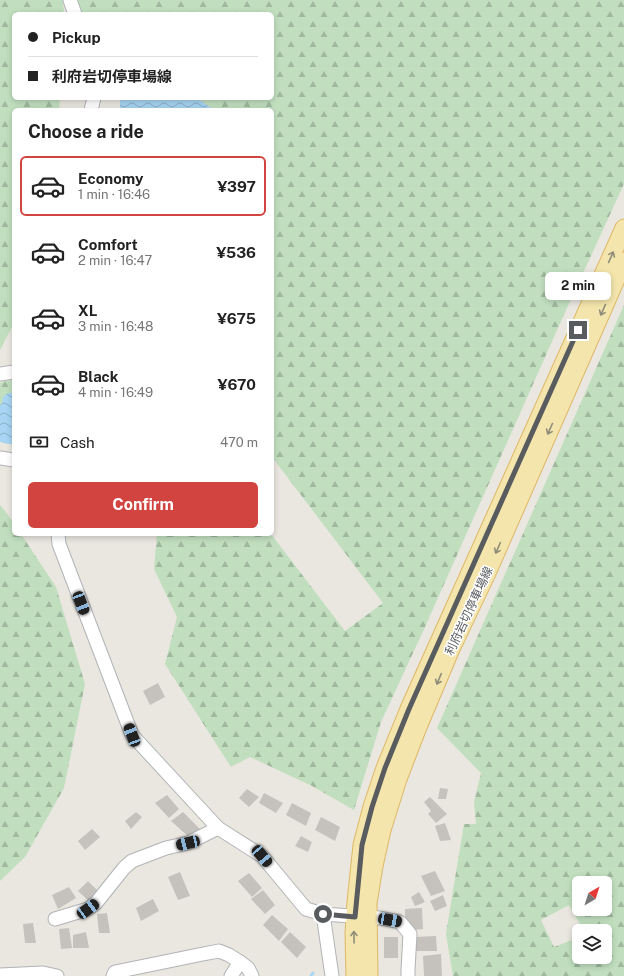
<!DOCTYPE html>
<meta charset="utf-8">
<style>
:root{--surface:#fff;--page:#f6f6f6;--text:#222;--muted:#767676;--line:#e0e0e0;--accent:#d1443f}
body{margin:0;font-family:"Public Sans","Noto Sans JP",sans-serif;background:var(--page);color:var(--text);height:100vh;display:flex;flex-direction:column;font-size:15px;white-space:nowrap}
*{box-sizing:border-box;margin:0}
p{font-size:13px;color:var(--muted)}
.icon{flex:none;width:22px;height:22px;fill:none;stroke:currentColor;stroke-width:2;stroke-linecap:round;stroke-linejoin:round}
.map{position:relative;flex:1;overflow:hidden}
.side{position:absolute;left:12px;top:108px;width:262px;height:428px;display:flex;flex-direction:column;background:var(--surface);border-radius:6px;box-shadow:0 2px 6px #0003}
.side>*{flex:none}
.hud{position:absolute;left:12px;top:12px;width:262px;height:88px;border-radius:6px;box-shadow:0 2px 6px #0003;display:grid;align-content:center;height:88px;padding:0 16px;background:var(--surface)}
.needle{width:26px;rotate:39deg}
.tools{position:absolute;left:572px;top:876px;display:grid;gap:8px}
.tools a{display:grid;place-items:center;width:40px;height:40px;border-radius:6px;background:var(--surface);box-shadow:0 2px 6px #0003;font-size:20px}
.end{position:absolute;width:18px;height:18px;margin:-9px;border:5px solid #595c5f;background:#fff;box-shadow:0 0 0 2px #fff}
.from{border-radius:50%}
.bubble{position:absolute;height:28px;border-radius:6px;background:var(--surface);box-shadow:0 2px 6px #0003;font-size:13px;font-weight:700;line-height:28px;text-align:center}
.car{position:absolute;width:12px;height:24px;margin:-12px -6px;border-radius:5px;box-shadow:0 0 3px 1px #0007;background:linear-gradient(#222 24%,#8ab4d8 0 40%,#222 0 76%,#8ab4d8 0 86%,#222 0)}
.hud b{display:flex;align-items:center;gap:14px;height:38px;font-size:15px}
.hud b+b{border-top:1px solid var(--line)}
.hud i{width:10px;height:10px;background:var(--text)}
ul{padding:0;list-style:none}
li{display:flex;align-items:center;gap:12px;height:60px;margin:0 8px 6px;padding:0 8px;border:2px solid transparent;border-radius:6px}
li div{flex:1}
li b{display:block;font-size:15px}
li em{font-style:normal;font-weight:700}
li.on{border-color:var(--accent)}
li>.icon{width:36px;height:36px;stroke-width:1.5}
h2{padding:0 16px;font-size:18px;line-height:48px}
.pay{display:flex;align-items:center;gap:10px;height:44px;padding:0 16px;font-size:15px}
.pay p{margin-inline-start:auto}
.primary-button{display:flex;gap:8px;margin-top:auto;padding:8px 16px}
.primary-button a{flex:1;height:46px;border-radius:6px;background:var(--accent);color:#fff;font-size:16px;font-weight:700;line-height:46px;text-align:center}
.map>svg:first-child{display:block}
.forest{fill:url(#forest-firs);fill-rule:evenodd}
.water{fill:url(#water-waves)}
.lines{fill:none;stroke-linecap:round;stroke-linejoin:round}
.stream{stroke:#a7d5f3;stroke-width:3}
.building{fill:#c5c2bd}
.minor-casing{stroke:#b1b3b6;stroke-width:15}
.major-casing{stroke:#deb765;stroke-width:19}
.minor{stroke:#fff;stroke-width:13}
.major{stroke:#f4e5ac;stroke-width:17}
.oneway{stroke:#8f8c7a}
.route{stroke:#595c5f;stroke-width:5}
.labels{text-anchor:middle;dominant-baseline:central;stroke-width:3;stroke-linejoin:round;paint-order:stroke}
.street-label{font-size:12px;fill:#595c5f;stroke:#fff}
</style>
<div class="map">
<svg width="624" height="976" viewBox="0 0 624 976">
<defs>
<pattern id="forest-firs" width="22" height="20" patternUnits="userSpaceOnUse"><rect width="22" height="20" fill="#c1dfbf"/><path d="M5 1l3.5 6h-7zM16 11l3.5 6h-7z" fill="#a0b89e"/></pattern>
<pattern id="water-waves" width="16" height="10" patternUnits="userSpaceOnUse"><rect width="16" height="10" fill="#a7d5f3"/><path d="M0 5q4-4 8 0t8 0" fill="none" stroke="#8bb0c8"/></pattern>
</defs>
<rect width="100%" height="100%" fill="#eae7e0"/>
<g class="forest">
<polygon points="0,0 63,0 64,14 14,14 14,98 60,98 59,110 14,110 14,323 0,350"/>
<polygon points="73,0 624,0 624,184 562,319 425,627 381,722 354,810 312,786 250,757 231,767 165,664 177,617 154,569 157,534 271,534 345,631 383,603 272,457 272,110 214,110 197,98 272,98 272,14 79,14"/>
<path d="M624,305V976H453L446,934L457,866L464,824H476L474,802L481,773L437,728ZM579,883H605V909H579ZM569,905L581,926L574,939L554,947L541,920ZM579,931H605V957H579Z"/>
<polygon points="14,380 14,393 8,393 0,405 0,383 5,381"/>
<polygon points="0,505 6,512 14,524 14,534 21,534 56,587 85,684 64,788 25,857 0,881"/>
</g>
<g class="water">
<polygon points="120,98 197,98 214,110 120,110"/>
<polygon points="8,393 14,393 14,445 0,442 0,405 2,403 3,397"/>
</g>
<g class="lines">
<polyline class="stream" points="311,976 313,973"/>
</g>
<g class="building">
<polygon points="158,683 165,697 150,705 143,691"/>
<polygon points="440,788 448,789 446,799 438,799"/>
<polygon points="247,789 259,797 249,807 239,798"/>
<polygon points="264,793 283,803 276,813 259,803"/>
<polygon points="167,795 179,809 169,818 155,803"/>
<polygon points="430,797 447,814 436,823 428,814 431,811 424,802"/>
<polygon points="292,803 311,813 306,826 286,815"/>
<polygon points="136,812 142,817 131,829 125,821"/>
<polygon points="183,812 200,829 190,838 171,821"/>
<polygon points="321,817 340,827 335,841 315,830"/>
<polygon points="445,823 451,840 440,841 435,826"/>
<polygon points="92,829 100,837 85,850 78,841"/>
<polygon points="301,836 312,842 308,852 295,846"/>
<polygon points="435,871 445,891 431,896 421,876"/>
<polygon points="180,872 190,896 178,900 168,877"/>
<polygon points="249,873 262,888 252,897 238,881"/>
<polygon points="88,881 102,895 93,905 78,891"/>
<polygon points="69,887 76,898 58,909 52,895"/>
<polygon points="263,890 275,905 265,914 251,899"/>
<polygon points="419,892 425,902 415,906 411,897"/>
<polygon points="443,895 447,906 435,911 430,901"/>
<polygon points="153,899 159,911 141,921 136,908"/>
<polygon points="422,908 423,929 414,930 405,919 405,909"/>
<polygon points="107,913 110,933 99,933 97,914"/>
<polygon points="272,915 288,929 279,941 263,925"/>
<polygon points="33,923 36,943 25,943 23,924"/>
<polygon points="69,928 72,948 61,949 59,929"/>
<polygon points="86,932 89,948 73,948 73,935"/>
<polygon points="290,932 306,947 297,958 281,942"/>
<polygon points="436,936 437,951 416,951 415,937"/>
<rect x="384" y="937" width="14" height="21"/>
<polygon points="441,954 442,976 424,976 423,956"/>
</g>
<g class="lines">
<defs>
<g id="minor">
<polyline points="70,0 75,14"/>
<polyline points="91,110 94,98"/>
<polyline points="0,374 14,372"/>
<polyline points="0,458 14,460"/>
<polyline points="58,534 59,544 132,735 218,828 262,856 306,909 323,914 380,918 400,922 410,934 408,970 408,976"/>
<polyline points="323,914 332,976"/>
<polyline points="55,919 88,909 96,903 124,868 132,861 166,848 188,843 218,828"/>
<polyline points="0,975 43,973 57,976"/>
<polyline points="113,976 115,972 203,954 219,951 229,955 240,962 248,968 252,976"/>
<polyline points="231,976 240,962"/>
</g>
<g id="major">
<polyline points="355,976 354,933 356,902 362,845 372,807 385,768 409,709 624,228"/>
<polyline points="369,976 368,903 374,866 382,830 398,779 418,727 450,651 487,573 624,261"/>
</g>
</defs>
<use href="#minor" class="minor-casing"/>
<use href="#major" class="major-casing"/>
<use href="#minor" class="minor"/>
<use href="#major" class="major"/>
</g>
<defs><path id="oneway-shaft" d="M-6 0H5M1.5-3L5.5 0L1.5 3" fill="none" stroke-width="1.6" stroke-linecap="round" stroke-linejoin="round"/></defs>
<g class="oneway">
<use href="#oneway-shaft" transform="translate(611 257) rotate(-66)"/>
<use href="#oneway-shaft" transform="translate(603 310) rotate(114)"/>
<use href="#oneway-shaft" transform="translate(550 429) rotate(114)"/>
<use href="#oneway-shaft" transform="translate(498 548) rotate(114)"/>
<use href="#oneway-shaft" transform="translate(439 679) rotate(113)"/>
<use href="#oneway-shaft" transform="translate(354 937) rotate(-91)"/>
</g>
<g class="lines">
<polyline class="route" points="323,914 355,917 362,845 372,807 385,768 409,709 578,330"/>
</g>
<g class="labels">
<g class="street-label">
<text transform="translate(469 611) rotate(-65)">利府岩切停車場線</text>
</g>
</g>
</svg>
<div class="tools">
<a><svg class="needle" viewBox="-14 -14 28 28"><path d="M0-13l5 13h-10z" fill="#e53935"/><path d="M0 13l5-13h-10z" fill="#767676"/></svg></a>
<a><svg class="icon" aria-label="layers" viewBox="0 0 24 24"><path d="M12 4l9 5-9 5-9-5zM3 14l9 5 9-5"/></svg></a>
</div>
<i class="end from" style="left:323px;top:914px"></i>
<i class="end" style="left:578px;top:330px"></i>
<div class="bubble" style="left:545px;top:272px;width:66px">2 min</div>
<i class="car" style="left:81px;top:603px;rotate:159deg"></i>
<i class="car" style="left:132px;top:735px;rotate:339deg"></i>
<i class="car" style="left:188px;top:843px;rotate:257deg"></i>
<i class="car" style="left:262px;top:856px;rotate:140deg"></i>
<i class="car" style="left:88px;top:909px;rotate:54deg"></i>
<i class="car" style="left:390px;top:920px;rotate:100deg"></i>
<div class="hud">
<b><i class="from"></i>Pickup</b>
<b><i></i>利府岩切停車場線</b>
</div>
<section class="side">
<h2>Choose a ride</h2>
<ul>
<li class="on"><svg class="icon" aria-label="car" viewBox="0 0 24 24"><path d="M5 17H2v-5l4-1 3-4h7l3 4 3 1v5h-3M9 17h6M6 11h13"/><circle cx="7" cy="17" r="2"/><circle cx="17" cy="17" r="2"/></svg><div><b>Economy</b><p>1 min · 16:46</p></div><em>¥397</em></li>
<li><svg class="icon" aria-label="car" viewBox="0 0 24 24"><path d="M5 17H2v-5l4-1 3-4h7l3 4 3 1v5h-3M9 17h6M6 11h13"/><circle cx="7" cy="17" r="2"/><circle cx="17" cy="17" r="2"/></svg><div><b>Comfort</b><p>2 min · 16:47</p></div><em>¥536</em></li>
<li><svg class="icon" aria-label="car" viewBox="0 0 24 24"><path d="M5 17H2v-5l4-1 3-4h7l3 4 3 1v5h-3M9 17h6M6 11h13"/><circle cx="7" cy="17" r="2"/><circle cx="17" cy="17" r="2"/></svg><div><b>XL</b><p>3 min · 16:48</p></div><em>¥675</em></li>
<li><svg class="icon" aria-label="car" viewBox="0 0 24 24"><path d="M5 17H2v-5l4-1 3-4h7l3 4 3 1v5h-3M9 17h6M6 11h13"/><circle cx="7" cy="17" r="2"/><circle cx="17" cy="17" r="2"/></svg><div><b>Black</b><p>4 min · 16:49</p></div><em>¥670</em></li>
</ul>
<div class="pay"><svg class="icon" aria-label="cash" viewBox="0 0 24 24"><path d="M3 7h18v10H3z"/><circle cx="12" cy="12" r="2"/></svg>Cash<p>470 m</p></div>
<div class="primary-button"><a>Confirm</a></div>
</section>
</div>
